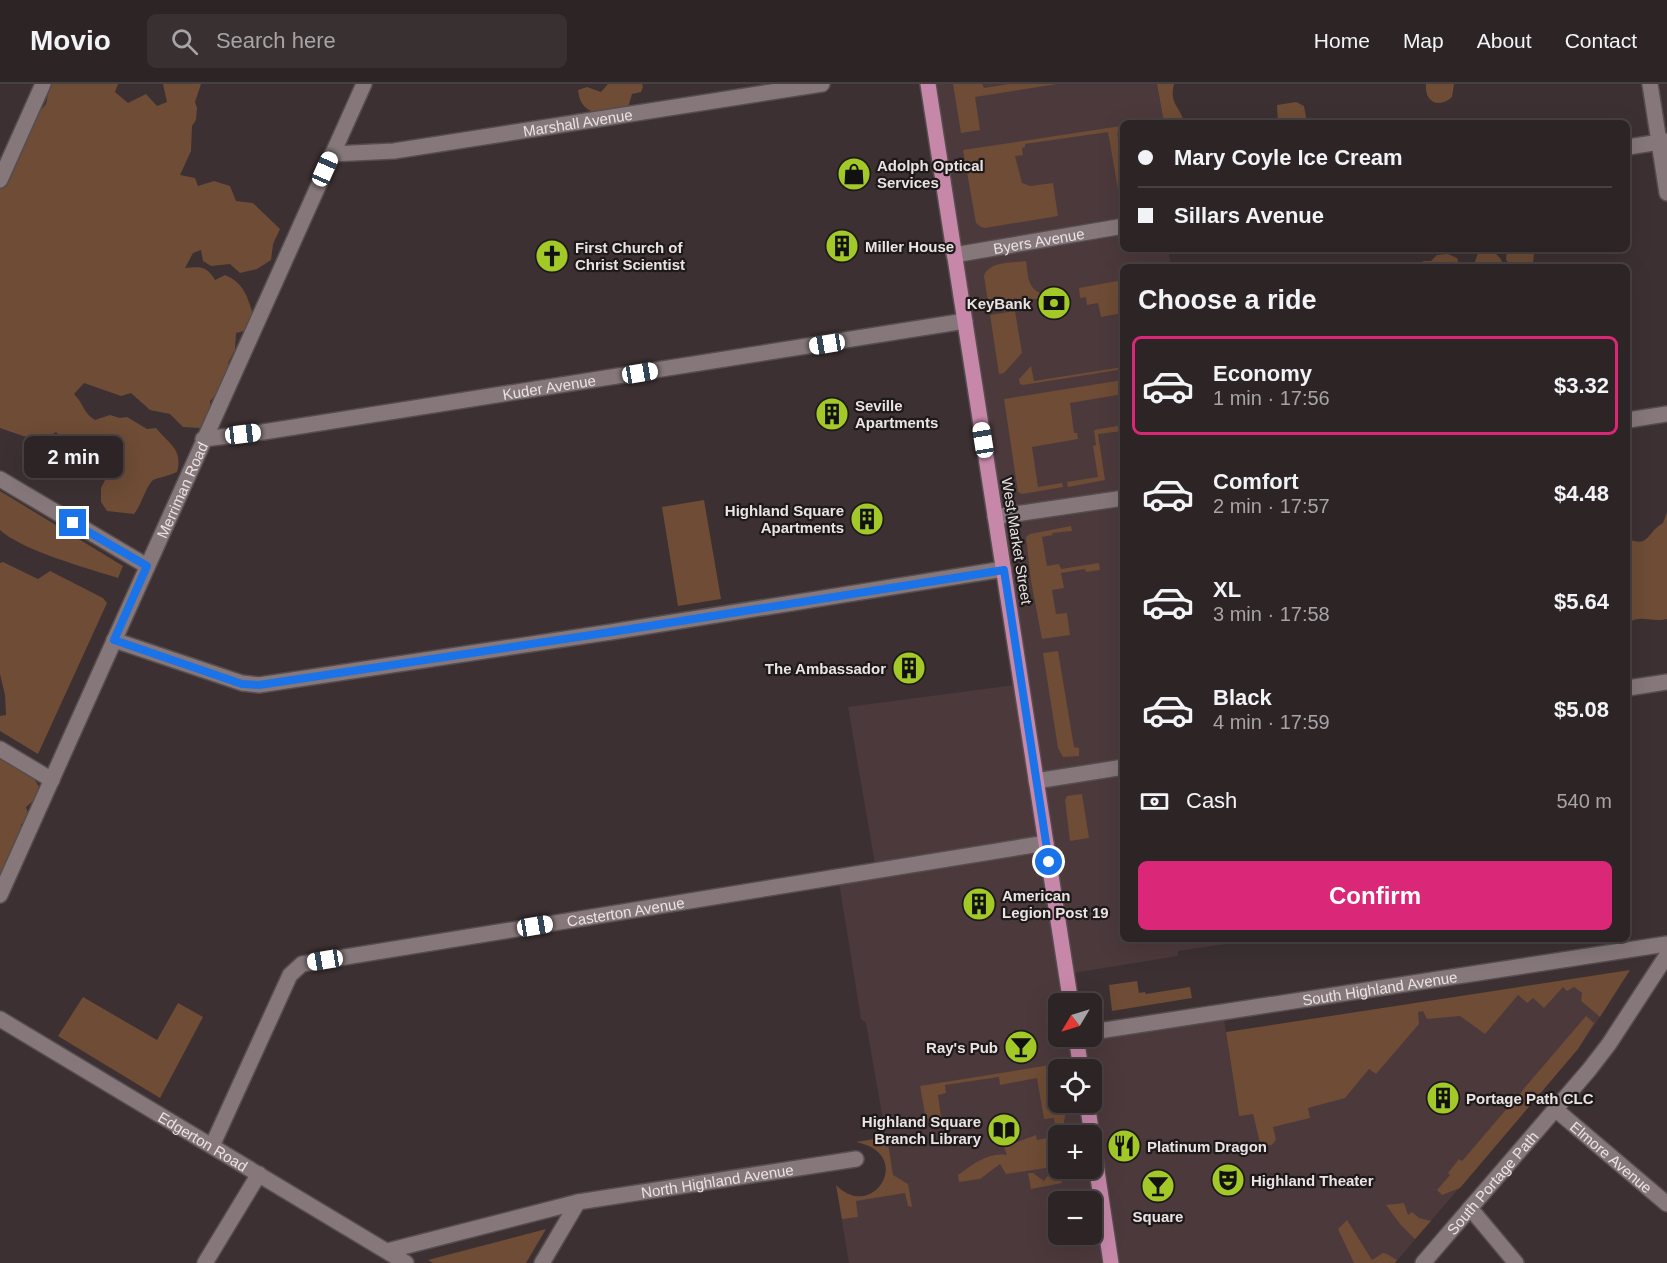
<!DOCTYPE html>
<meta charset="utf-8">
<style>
:root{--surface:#2d2426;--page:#393032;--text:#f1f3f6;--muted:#a7a4a7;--line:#484143;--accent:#db2777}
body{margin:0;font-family:Arial,sans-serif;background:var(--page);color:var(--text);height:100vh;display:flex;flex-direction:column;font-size:22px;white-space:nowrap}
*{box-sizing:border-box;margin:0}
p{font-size:20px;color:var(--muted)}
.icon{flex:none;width:33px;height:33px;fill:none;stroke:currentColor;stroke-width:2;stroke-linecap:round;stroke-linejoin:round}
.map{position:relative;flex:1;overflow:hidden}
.sheet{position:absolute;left:1120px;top:180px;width:510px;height:678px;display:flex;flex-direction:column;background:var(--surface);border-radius:9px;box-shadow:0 6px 24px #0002,0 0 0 2px var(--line)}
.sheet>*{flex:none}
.banner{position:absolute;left:1120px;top:36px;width:510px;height:132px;border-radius:9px;box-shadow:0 6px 24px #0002,0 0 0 2px var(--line);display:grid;align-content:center;height:132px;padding:0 18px;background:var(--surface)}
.needle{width:39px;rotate:232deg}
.fabs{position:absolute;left:1048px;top:909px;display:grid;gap:12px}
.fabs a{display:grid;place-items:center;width:54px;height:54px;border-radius:9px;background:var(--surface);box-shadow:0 6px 24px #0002,0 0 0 2px var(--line);font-size:30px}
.end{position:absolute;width:27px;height:27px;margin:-14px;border:8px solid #1a73e8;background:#fff;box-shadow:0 0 0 3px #fff}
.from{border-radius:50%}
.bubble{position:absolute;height:42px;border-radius:9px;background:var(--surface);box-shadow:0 6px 24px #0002,0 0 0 2px var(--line);font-size:20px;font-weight:800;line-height:42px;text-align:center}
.car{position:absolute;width:18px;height:36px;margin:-18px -9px;border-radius:8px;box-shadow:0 0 4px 2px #0007;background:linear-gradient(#fff 24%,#345 0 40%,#fff 0 76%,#345 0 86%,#fff 0)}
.banner b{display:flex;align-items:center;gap:21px;height:57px;font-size:22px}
.banner b+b{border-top:2px solid var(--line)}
.banner i{width:15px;height:15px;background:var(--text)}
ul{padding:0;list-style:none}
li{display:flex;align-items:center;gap:18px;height:99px;margin:0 12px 9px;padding:0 6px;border:3px solid transparent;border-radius:9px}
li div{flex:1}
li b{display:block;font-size:22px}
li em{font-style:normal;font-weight:800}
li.on{border-color:var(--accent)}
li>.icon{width:54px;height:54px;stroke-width:1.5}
h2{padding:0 18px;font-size:27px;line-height:72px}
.pay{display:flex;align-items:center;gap:15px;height:66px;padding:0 18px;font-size:22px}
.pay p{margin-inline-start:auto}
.action{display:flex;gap:12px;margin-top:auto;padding:12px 18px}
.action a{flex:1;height:69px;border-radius:9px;background:var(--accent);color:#fff;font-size:24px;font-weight:800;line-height:69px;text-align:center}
header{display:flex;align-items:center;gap:36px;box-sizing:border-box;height:84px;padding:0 30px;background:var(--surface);border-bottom:2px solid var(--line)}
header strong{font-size:28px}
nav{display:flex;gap:33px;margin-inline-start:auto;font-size:21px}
.search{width:420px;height:54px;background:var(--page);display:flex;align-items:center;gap:15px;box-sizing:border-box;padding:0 21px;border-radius:9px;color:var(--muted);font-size:22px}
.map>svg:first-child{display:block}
.built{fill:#4c393c;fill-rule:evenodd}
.green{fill:#6e4c35}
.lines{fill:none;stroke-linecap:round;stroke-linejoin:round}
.minor-casing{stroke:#564d4e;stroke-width:18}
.secondary-casing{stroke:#564d4e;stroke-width:18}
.primary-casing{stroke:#564d4e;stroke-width:18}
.minor{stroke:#86787a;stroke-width:15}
.secondary{stroke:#86787a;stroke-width:15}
.primary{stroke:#c787a9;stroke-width:15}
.route{stroke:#1a73e8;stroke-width:8}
.labels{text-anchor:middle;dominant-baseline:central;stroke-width:4.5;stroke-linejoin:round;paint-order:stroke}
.street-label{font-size:15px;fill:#eae2e3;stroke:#1f1a1a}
.poi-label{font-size:15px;font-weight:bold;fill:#eae2e3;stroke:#1f1a1a;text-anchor:start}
</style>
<header>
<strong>Movio</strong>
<div class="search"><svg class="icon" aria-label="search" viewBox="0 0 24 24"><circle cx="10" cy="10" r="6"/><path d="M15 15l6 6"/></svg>Search here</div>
<nav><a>Home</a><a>Map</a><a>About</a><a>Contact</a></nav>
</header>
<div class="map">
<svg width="1667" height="1179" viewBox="0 0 1667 1179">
<rect width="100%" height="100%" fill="#3c3032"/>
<path class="built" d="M928,0H1157L1164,39H1124V165H1168L1171,183H1124V855H1240V858L1178,867V872L1067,890L1071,919L1059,920V952H1092L1223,929L1239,1032L1241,955L1518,911L1533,914L1563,903H1577L1580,906L1583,912L1581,917L1600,933L1578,965L1395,1179H849L839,1119L896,1110L866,939L861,935L838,792L876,786L848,623L1021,600ZM1059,986H1092V1018H1059ZM1059,1052H1092V1084H1059ZM1059,1118H1092V1150H1059Z"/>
<g class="green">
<path d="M50,0H118L115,8L128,19L146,10L157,22L167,18L163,0H201L195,18L197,24L196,36L192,42L191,67L180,91L195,94L198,102L214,97L230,102L236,117L253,119L280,145L273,160L271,176L257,185L240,189L230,180L211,182L203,177L201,166L193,169L185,184C200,183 206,181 215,196L225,191C243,198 248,213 253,231L244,247L236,249L235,266L228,279L231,284L220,307L210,317L211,331L200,344L183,343L170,330L150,326L131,309L121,312L84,299L74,310C84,320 83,329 95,336L110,331L120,334L127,333L147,345L156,344C170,361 183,365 177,388C172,391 157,394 153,396C146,402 142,420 134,430L107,427L101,418V404L105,396C92,394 88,386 82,376L84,366L75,355H63L56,348L44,356L23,352L0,344V92L12,90L14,76L31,37L46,20Z"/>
<path d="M608,0H642L643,3L641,8L632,10L629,20L624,27C603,29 581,34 578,6L587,3L601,8Z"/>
<polygon points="953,0 982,0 984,4 1009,0 1057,0 975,13 980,46 961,49"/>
<path d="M1157,0H1174C1169,21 1180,21 1184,39H1164Z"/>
<path d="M1426,0H1454L1452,13C1439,25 1424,18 1426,0Z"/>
<polygon points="1296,18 1304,22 1307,39 1278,39 1277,21"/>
<polygon points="1121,42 1123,43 1123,47 1117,49 1123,85 1123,121 1121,122 1108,48 1025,60 1025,63 1022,64 1023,71 1015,72 1022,99 1030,102 1053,99 1058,132 985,144 981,143 976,139 963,66"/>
<polygon points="1507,165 1534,165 1533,183 1513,183 1506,176"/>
<polygon points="1484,167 1493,167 1500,174 1505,183 1473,183 1478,169"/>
<polygon points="1448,170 1457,174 1460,183 1419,183 1418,180 1424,177 1431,177 1437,171"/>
<path d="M1026,177C1028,190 1027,203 1040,209L1061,206L1062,211L1022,217L1023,227L1021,228L1020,220L989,225L984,192C989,177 1012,179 1026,177Z"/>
<polygon points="1123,196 1123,229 1101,233 1098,219 1087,221 1086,213 1080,214 1079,204"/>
<polygon points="1015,227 1022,269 1004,289 999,290 990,231"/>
<polygon points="1031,282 1034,297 1123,283 1124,285 1023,301 1020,300 1019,295"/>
<polygon points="1123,296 1123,310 1070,319 1074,349 1077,349 1078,355 1032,363 1038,403 1062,399 1063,403 1022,410 1018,408 1004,315"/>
<polygon points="1123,341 1123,347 1098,350 1105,396 1068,403 1067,398 1098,393 1093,362 1096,361 1094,346"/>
<path d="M0,407L123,482L118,494C87,484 23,467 0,446Z"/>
<path d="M1667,409V535C1653,539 1641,530 1628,539L1630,486L1628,484V456C1632,456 1639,459 1643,457C1649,455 1653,444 1663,439L1667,428Z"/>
<polygon points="704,416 721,515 678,522 662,423"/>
<polygon points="1071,442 1072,447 1052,449 1053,451 1042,453 1047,482 1059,480 1061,485 1099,479 1100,486 1086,488 1085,485 1061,489 1064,504 1052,506 1056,530 1067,529 1070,551 1042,555 1031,497 1026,453 1030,450"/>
<polygon points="3,478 38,495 50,487 103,514 107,519 38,670 0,647 0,632 6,631 5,611 0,590 0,479"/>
<polygon points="1058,567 1074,663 1079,664 1079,672 1063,673 1058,664 1043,569"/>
<polygon points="0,670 23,686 25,690 34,694 39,703 34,716 26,723 29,732 26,738 21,740 22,748 0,811"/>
<polygon points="1082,710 1089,754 1070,757 1065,716 1067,712"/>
<polygon points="1630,886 1600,933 1581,917 1582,909 1574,903 1567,907 1563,903 1544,924 1533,914 1527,919 1518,911 1485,950 1460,932 1427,935 1423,927 1418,928 1419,940 1376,990 1369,985 1345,1014 1308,1024 1310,1034 1273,1043 1276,1056 1272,1061 1261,1063 1253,1030 1239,1032 1226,948"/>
<polygon points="1137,897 1139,909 1145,908 1146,910 1190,903 1192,914 1112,927 1109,901"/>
<polygon points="83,913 157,956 178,919 203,933 160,1014 58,952"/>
<polygon points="1586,932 1594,939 1578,965 1460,1104 1442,1111 1437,1106 1450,1091 1448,1089 1459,1075 1462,1077"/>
<path d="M1062,979L1063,985L1059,986V1018L1067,1019L1062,1051L1059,1052V1082L1006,1090L1000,1080L980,1095L959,1098L958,1091C975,1079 988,1068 1007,1071L1004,1063L1036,1051L1037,1056L1057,1052L1054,1034L1044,1035L1037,994L1000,1001L999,993L945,1001L946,1009L938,1011L941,1033L926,1035L920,1002Z"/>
<path d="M887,1053L893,1091L908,1100L912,1123L908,1122L905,1109L856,1117L858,1133L842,1135L836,1101C873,1139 916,1070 856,1058Z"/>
<polygon points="1059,1085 1062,1099 1031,1105 1028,1089 1033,1089 1044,1097 1052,1086"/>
<polygon points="1404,1119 1408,1131 1412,1128 1419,1134 1431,1137 1415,1155 1400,1140 1386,1121"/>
<polygon points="1347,1136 1372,1176 1383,1169 1387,1170 1397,1176 1395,1179 1354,1179 1338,1145"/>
<polygon points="546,1145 526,1179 433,1179 428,1176"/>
</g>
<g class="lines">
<defs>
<g id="minor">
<polyline points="1650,0 1667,109"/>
<polyline points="1628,63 1667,57"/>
<path id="s1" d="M332,70L394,67L822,0"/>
<polyline points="0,96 43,0"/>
<path id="s2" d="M954,171L1124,142"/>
<polyline points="1628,336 1667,330"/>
<path id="s3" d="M203,355L263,348L965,237"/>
<polyline points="0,395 147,482"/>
<polyline points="995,433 1124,414"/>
<polyline points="114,556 242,599 259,601 611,548 1004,485"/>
<polyline points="1628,604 1667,598"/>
<polyline points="0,665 52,696"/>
<polyline points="1036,697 1124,683"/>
<path id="s4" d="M0,935L406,1179"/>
<path id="s5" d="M1092,948L1667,860"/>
<path id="s6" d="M1555,1025L1667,1120"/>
<path id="s7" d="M212,1062L290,891L302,880L1046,759"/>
<polyline points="1470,1124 1516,1179"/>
<path id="s8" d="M387,1167L578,1118L856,1075"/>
<polyline points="205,1179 259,1090"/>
<polyline points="542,1179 578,1118"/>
</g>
<g id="secondary">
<path id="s9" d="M0,811L364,0"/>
<path id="s10" d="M1423,1179L1589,986L1609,960L1667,871"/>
</g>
<g id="primary">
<polyline points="928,0 1071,920"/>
<polyline points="1076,952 1081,986"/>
<polyline points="1087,1018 1092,1052"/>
<polyline points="1092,1054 1111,1179"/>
</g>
</defs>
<use href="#minor" class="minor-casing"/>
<use href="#secondary" class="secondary-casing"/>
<use href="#primary" class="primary-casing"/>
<use href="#minor" class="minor"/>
<use href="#secondary" class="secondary"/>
<use href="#primary" class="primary"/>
</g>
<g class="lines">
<polyline class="route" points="73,439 147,482 114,556 242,600 259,601 611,548 1004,486 1049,778"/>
</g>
<defs>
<symbol id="shop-disc" viewBox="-11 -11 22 22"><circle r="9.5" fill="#a2c928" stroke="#1f1a1a"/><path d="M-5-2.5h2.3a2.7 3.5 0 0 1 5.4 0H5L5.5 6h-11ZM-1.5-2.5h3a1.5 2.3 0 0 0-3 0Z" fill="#111"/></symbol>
<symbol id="building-disc" viewBox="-11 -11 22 22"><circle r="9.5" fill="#a2c928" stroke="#1f1a1a"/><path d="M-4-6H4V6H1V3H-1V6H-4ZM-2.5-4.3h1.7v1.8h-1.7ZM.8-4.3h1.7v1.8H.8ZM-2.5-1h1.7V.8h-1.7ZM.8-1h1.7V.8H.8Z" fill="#111"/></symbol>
<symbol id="church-disc" viewBox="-11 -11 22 22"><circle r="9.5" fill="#a2c928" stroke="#1f1a1a"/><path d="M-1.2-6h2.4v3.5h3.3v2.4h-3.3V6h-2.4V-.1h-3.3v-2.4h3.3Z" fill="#111"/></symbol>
<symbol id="bank-disc" viewBox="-11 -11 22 22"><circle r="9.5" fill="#a2c928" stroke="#1f1a1a"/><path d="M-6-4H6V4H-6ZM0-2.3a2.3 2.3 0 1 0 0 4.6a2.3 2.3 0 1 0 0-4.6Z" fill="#111"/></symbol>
<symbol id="bar-disc" viewBox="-11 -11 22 22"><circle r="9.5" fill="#a2c928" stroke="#1f1a1a"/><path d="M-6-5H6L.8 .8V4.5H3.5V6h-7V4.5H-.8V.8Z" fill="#111"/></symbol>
<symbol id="library-disc" viewBox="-11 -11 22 22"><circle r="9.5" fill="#a2c928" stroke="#1f1a1a"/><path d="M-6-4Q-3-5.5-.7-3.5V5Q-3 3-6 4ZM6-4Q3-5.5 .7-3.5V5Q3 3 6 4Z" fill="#111"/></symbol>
<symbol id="restaurant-disc" viewBox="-11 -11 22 22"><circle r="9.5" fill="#a2c928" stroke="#1f1a1a"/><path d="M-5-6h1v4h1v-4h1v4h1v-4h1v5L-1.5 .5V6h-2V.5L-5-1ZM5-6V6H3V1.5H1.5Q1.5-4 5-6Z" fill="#111"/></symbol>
<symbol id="theatre-disc" viewBox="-11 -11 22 22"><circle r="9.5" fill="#a2c928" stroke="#1f1a1a"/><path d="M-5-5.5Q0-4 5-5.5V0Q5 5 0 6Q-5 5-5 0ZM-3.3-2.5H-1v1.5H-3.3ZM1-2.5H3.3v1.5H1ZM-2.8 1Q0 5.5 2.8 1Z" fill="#111"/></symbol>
</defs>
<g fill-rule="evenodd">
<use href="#shop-disc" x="835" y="71" width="38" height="38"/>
<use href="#building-disc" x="823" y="143" width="38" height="38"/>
<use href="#church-disc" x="533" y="153" width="38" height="38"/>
<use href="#bank-disc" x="1035" y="200" width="38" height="38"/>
<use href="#building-disc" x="813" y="311" width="38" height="38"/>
<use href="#building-disc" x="848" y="416" width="38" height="38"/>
<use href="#building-disc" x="890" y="565" width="38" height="38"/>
<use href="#building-disc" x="960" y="801" width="38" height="38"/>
<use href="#bar-disc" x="1002" y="944" width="38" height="38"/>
<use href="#building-disc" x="1424" y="995" width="38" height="38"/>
<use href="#library-disc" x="985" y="1027" width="38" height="38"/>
<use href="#restaurant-disc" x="1105" y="1043" width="38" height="38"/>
<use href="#theatre-disc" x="1209" y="1077" width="38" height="38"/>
<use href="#bar-disc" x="1139" y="1083" width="38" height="38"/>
</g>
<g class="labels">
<g class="street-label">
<text stroke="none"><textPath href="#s1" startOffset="248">Marshall Avenue</textPath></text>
<text stroke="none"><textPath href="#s2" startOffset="86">Byers Avenue</textPath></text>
<text stroke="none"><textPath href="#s3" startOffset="350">Kuder Avenue</textPath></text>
<text stroke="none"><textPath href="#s9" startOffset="444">Merriman Road</textPath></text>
<text transform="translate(1017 457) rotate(81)">West Market Street</text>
<text stroke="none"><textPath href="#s7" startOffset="532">Casterton Avenue</textPath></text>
<text stroke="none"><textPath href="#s5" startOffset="291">South Highland Avenue</textPath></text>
<text stroke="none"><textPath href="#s4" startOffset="237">Edgerton Road</textPath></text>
<text stroke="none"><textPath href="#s6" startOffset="74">Elmore Avenue</textPath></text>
<text stroke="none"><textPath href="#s8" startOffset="338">North Highland Avenue</textPath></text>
<text stroke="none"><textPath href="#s10" startOffset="106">South Portage Path</textPath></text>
</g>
<g class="poi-label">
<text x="877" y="81">Adolph Optical<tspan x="877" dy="17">Services</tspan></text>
<text x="865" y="162">Miller House</text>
<text x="575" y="163">First Church of<tspan x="575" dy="17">Christ Scientist</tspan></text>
<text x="1031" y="219" text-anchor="end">KeyBank</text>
<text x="855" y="321">Seville<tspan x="855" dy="17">Apartments</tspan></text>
<text x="844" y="426" text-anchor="end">Highland Square<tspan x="844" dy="17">Apartments</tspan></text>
<text x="886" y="584" text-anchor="end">The Ambassador</text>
<text x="1002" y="811">American<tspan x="1002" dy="17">Legion Post 19</tspan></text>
<text x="998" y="963" text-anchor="end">Ray's Pub</text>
<text x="1466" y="1014">Portage Path CLC</text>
<text x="981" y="1037" text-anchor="end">Highland Square<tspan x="981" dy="17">Branch Library</tspan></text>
<text x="1147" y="1062">Platinum Dragon</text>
<text x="1251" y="1096">Highland Theater</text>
<text x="1158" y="1132" text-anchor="middle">Square</text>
</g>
</g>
</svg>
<div class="fabs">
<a><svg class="needle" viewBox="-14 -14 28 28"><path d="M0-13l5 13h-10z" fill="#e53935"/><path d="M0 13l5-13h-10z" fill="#a7a4a7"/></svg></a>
<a><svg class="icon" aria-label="locate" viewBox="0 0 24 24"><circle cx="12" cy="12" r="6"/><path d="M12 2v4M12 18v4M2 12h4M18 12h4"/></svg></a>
<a>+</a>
<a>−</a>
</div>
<i class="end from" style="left:1049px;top:778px"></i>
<i class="end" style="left:73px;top:439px"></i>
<div class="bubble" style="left:24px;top:352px;width:99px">2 min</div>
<i class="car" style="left:325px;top:85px;rotate:24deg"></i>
<i class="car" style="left:827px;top:260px;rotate:261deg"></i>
<i class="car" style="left:640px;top:289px;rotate:81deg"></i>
<i class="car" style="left:243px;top:350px;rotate:83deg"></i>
<i class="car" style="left:983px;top:356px;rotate:351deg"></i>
<i class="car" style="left:535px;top:842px;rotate:81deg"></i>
<i class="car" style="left:325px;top:876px;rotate:261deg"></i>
<div class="banner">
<b><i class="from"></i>Mary Coyle Ice Cream</b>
<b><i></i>Sillars Avenue</b>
</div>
<section class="sheet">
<h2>Choose a ride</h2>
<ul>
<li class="on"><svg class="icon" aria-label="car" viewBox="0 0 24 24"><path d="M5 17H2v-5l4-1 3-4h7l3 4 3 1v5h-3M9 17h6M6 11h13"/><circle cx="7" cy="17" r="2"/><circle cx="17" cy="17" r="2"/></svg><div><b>Economy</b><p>1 min · 17:56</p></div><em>$3.32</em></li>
<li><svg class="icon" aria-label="car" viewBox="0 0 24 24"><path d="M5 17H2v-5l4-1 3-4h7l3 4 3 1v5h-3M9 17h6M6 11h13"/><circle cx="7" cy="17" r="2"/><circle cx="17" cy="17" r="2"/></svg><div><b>Comfort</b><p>2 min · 17:57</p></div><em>$4.48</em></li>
<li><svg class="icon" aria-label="car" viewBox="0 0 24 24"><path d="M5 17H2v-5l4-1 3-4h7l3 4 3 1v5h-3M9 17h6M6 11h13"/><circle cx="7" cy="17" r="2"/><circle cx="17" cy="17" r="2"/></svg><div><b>XL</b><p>3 min · 17:58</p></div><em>$5.64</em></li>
<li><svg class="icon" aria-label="car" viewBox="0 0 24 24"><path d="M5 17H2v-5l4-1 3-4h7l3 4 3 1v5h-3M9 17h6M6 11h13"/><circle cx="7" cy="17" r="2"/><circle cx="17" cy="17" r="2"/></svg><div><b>Black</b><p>4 min · 17:59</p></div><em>$5.08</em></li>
</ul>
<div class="pay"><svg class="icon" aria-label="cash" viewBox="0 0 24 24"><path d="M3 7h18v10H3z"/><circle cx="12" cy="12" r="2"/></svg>Cash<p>540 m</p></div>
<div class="action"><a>Confirm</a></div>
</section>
</div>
